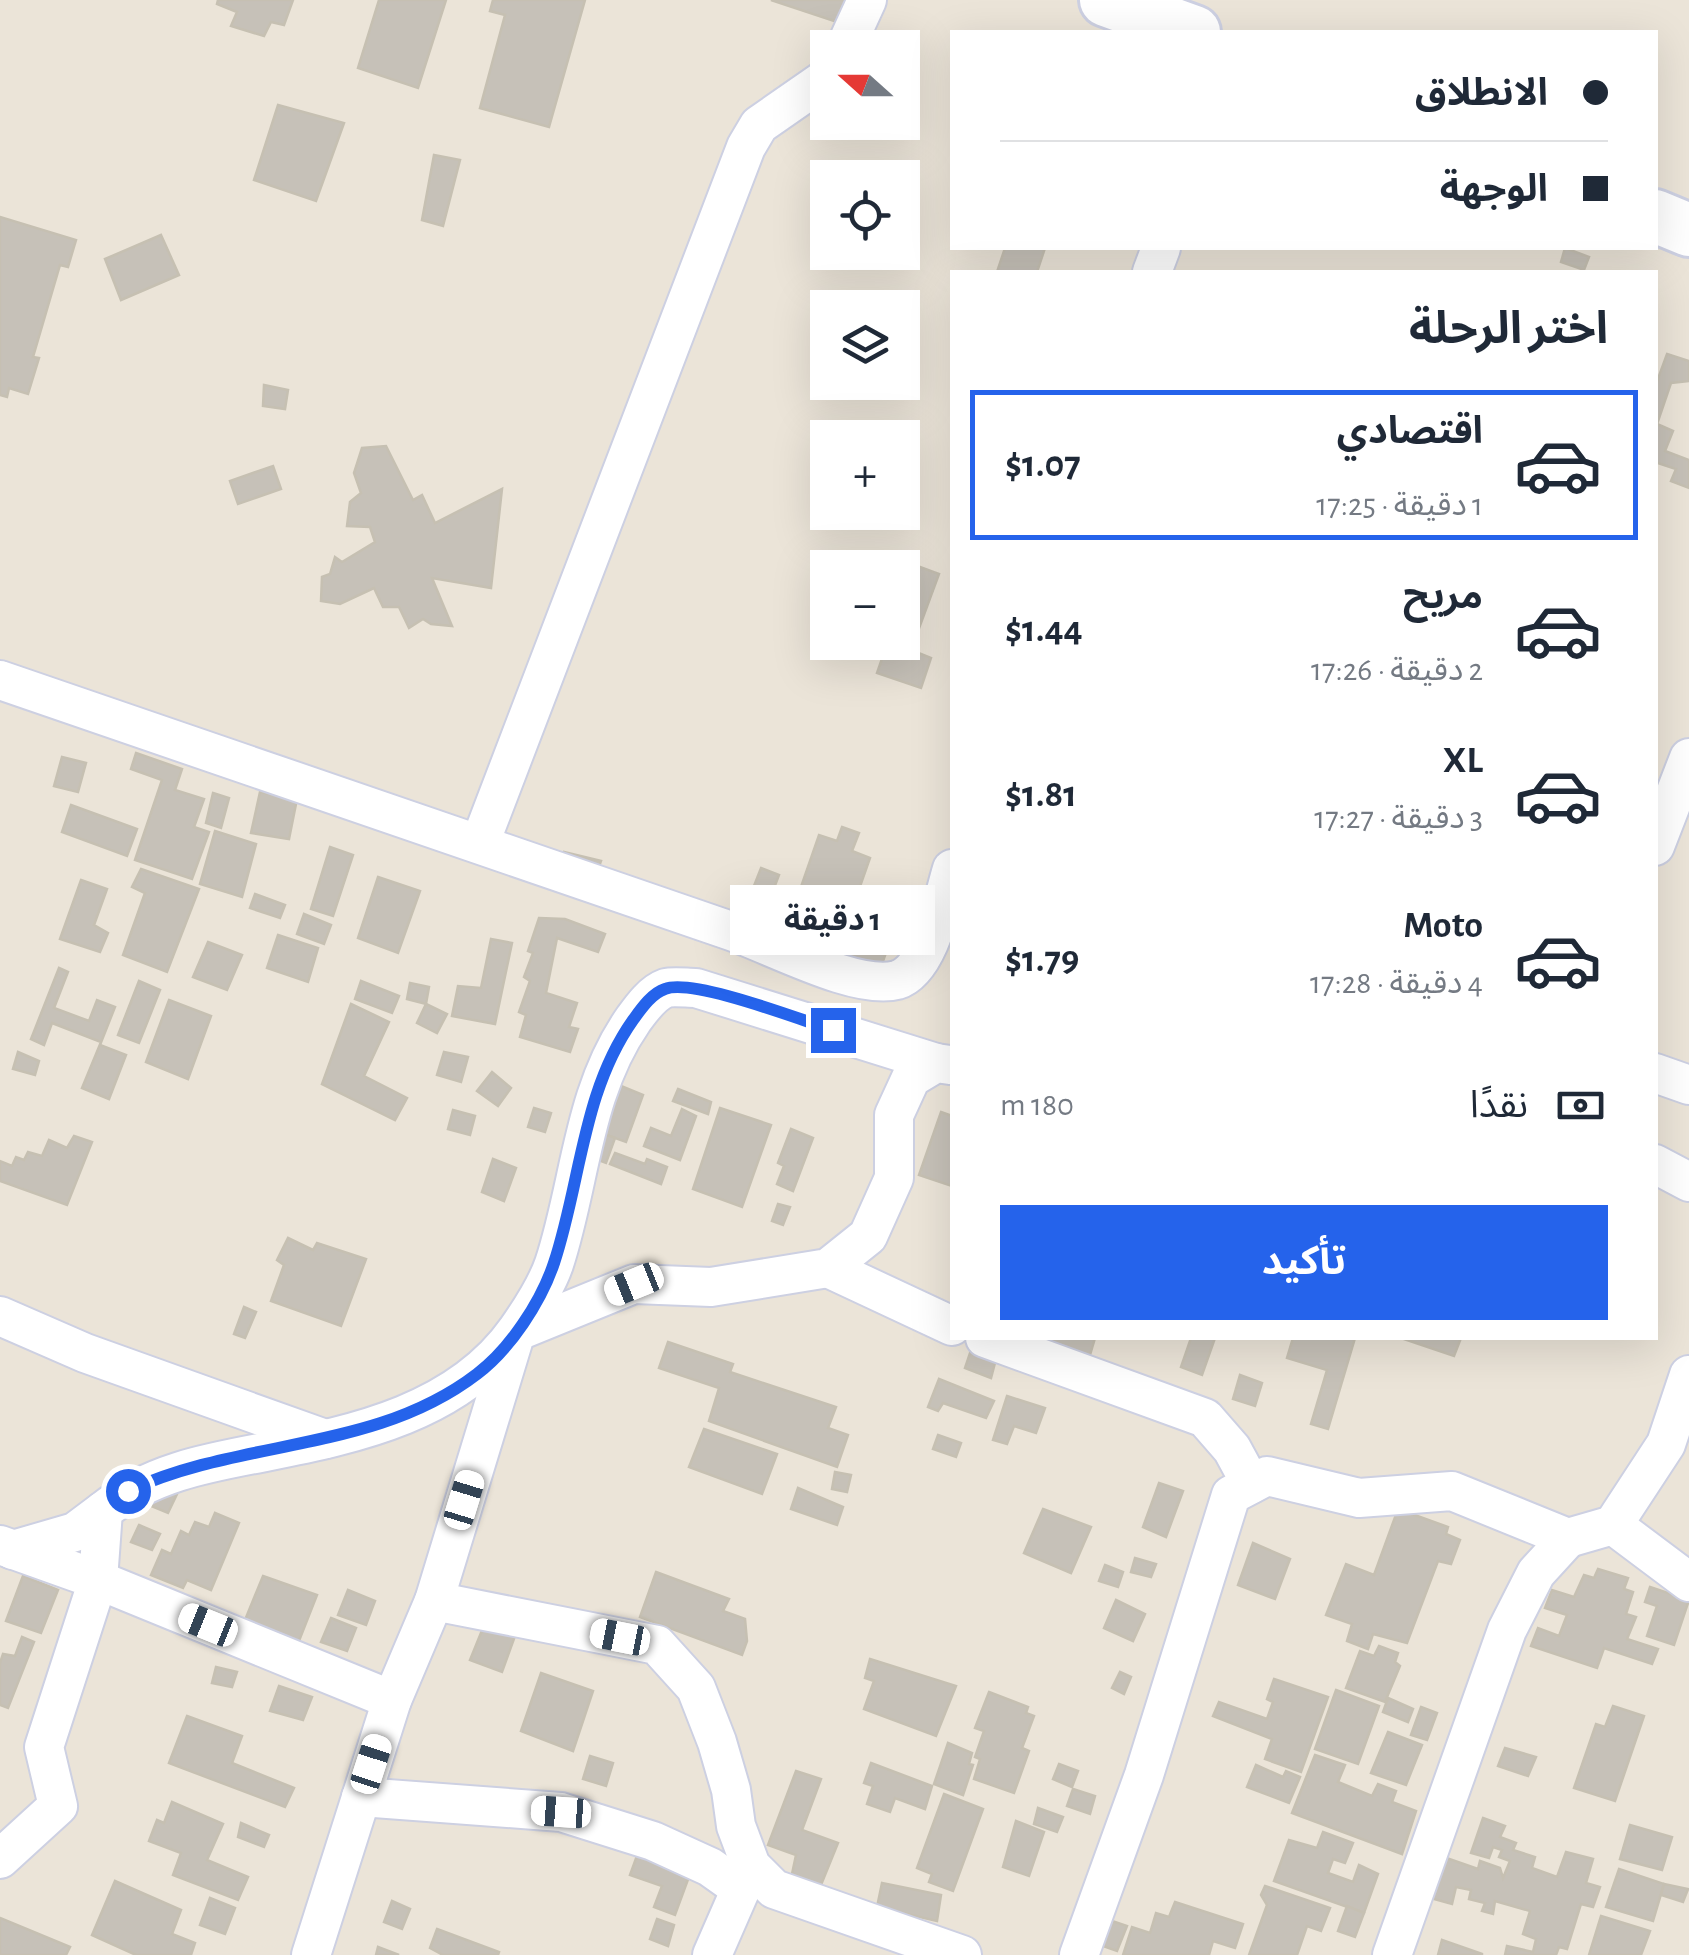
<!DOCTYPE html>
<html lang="ar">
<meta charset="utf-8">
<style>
:root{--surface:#fff;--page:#f2f2f3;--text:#1f2937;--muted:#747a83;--line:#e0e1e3;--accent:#2563eb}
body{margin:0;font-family:"Alegreya Sans","Noto Sans Arabic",sans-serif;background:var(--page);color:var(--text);direction:rtl;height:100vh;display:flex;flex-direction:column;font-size:38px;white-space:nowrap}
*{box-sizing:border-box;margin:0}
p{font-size:32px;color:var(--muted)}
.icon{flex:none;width:55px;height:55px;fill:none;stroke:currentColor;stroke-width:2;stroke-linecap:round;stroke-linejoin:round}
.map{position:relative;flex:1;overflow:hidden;direction:ltr}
.panel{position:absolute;left:950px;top:270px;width:708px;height:1070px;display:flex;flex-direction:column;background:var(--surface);border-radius:0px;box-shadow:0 10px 40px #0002;direction:rtl}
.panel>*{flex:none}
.top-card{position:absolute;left:950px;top:30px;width:708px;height:220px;border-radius:0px;box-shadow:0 10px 40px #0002;direction:rtl;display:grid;align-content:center;height:220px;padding:0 50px;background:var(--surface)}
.needle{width:65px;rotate:291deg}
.controls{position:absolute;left:810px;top:30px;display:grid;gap:20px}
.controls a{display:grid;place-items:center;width:110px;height:110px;border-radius:0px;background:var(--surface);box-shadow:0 10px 40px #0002;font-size:50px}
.end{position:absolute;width:45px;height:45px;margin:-22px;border:12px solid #2563eb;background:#fff;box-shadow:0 0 0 5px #fff}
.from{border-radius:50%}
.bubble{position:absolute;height:70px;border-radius:0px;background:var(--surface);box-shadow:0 10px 40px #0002;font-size:32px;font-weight:700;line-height:70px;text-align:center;direction:rtl}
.car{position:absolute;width:30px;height:60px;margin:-30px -15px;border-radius:12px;box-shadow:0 0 8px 2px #0007;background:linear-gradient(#fff 24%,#345 0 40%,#fff 0 76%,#345 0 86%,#fff 0)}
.top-card b{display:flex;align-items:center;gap:35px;height:95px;font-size:38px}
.top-card b+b{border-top:2px solid var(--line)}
.top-card i{width:25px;height:25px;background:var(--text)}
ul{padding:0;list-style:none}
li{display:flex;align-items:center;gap:30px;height:150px;margin:0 20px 15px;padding:0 30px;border:5px solid transparent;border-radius:0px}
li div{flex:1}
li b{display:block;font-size:38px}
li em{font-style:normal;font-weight:700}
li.current{border-color:var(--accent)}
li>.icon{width:90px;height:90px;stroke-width:1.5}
h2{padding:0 50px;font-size:45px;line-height:120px}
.pay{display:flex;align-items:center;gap:25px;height:110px;padding:0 50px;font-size:38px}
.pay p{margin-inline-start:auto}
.cta{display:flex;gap:20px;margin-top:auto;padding:20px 50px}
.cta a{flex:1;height:115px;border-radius:0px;background:var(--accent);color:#fff;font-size:40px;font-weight:700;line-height:115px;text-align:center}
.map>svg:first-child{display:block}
.building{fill:#c6c1b8;stroke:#c6c0b2;stroke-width:2.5}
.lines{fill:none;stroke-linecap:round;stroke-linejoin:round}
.street-casing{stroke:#cdd0e2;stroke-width:42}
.secondary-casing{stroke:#cdd0e2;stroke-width:58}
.street{stroke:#fff;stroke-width:38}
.secondary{stroke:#fff;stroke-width:52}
.route{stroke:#2563eb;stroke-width:12}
</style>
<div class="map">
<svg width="1689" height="1955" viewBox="0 0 1689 1955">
<rect width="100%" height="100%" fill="#ebe4d8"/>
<g class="building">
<polygon points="218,0 293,0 284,25 271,22 264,36 231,26 237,12 217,4"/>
<polygon points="379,0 446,0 418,88 358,68"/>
<polygon points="493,0 585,0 549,127 480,108 505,15 490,11"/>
<polygon points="771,0 849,0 840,23"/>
<polygon points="278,105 344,123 316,201 254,180"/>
<polygon points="434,155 460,160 443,226 422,220"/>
<polygon points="0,217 76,240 68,267 60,265 33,357 39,358 28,394 9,388 7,397 0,395"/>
<polygon points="161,235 179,275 121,300 105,259"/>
<polygon points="1005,248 1045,248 1037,272 997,272"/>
<polygon points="1565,248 1589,257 1584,270 1561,262"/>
<polygon points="1667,354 1689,361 1689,381 1671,383 1657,424 1673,431 1665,451 1689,460 1689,488 1671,481 1676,469 1655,462 1655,387"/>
<polygon points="264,385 288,390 285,409 263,406"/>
<polygon points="386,446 413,500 422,495 435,523 502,489 491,588 432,578 452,626 431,624 423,619 409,628 399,607 383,607 374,588 340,604 321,601 322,577 330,574 335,557 342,562 375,542 370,527 347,526 350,502 361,493 354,473 362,448"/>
<polygon points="273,466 281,489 238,504 230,481"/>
<polygon points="901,560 939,574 911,650 931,658 921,688 877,673 884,653 872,648 874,642 902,642"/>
<polygon points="136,753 182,769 175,790 204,799 194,827 209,832 192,879 135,860 162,780 131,769"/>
<polygon points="62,757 86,763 78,792 54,786"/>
<polygon points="260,792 297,799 289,839 251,833"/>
<polygon points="213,793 229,798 221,828 206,823"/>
<polygon points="71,805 137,829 127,856 62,832"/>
<polygon points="842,827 859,833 852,851 870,858 851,912 895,927 881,967 785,933 819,835 837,841"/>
<polygon points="215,831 256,844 242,897 200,884"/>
<polygon points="330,847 353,855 333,916 311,909"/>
<polygon points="564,852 601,861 596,875 561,866"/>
<polygon points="761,868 779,875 760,925 741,919"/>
<polygon points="141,869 199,889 167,972 123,955 145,893 132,887"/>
<polygon points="378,877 420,891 398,953 358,938"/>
<polygon points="81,880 107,889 94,925 108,933 100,952 60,939"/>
<polygon points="255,894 285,905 280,918 250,908"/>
<polygon points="879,897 895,904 889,918 874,913"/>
<polygon points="304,914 331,925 324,944 297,934"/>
<polygon points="539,918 565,919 605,934 598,952 557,938 546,993 577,1003 569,1027 578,1029 570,1052 520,1037 526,1015 519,1012 530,981 524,977 533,953 528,951"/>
<polygon points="278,935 318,948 308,982 267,968"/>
<polygon points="491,939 512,943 495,1024 452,1016 458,986 481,988"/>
<polygon points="208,942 242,955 227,990 193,977"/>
<polygon points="59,968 68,972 54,1008 89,1021 97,1000 115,1007 100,1045 126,1055 109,1099 82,1088 101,1042 52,1023 44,1045 31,1039"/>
<polygon points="139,981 160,990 139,1043 118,1035"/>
<polygon points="361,981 399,996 392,1013 355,999"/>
<polygon points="410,983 429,987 426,1004 407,999"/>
<polygon points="169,1000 211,1016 188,1079 146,1062"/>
<polygon points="351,1004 389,1022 364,1076 407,1098 395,1120 322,1084"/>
<polygon points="426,1004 447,1014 437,1033 417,1023"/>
<polygon points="18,1052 39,1061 35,1075 13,1069"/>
<polygon points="444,1052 468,1057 461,1082 437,1075"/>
<polygon points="492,1072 511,1088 498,1106 477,1091"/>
<polygon points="621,1086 643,1095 626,1142 604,1134"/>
<polygon points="678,1089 711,1102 708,1114 673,1101"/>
<polygon points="534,1108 551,1113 545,1132 528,1127"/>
<polygon points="720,1108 771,1125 742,1207 693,1189"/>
<polygon points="682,1109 696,1116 680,1160 644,1146 651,1128 671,1136"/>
<polygon points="453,1110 475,1116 470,1135 448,1129"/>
<polygon points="941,1112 952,1116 952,1186 919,1175"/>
<polygon points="791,1129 813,1138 793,1191 777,1184 784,1166 778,1163"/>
<polygon points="604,1134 615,1138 606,1163 585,1155"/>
<polygon points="74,1136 92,1142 67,1205 0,1181 0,1161 12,1166 16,1157 24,1160 28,1152 42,1156 49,1140 67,1148"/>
<polygon points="615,1153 645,1164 647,1159 667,1167 661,1184 610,1164"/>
<polygon points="493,1159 516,1168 504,1201 482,1192"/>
<polygon points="778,1204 790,1207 783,1225 772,1221"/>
<polygon points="288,1238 313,1250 317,1243 366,1259 341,1326 271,1301 284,1265 277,1260"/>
<polygon points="244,1307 256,1312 245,1338 234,1334"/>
<polygon points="1043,1338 1095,1338 1090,1355 1042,1340"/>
<polygon points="1191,1338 1215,1338 1202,1375 1181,1367"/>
<polygon points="1293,1338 1355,1338 1328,1429 1311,1424 1327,1370 1287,1358"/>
<polygon points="1401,1338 1461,1338 1454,1356"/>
<polygon points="668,1342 733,1364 730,1372 836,1407 828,1428 848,1435 837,1467 709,1421 719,1388 659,1368"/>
<polygon points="971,1350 996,1359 991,1378 965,1368"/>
<polygon points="1240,1375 1262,1383 1255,1406 1233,1399"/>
<polygon points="939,1379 994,1401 986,1418 943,1403 938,1411 928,1407"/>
<polygon points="1007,1396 1045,1408 1036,1433 1014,1426 1007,1444 993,1440"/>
<polygon points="704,1429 777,1454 762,1494 689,1467"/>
<polygon points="938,1435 961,1443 956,1457 933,1449"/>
<polygon points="835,1472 851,1475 847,1492 832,1489"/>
<polygon points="1159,1483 1183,1491 1166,1537 1143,1527"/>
<polygon points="158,1485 177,1494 168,1513 149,1505"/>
<polygon points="798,1488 843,1507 837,1525 791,1509"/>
<polygon points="1043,1509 1091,1527 1071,1573 1024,1553"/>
<polygon points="1398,1509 1448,1527 1446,1534 1460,1540 1451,1564 1438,1561 1407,1643 1373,1634 1368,1649 1347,1641 1352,1624 1326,1615 1346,1564 1374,1575"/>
<polygon points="215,1513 239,1523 211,1590 187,1580 183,1588 151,1575 162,1550 171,1554 181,1531 189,1535 195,1522 209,1527"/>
<polygon points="139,1525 160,1534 152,1550 131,1542"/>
<polygon points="1253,1543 1290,1559 1275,1599 1238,1585"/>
<polygon points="1135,1558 1156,1564 1151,1577 1131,1572"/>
<polygon points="1105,1565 1123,1572 1118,1587 1099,1581"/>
<polygon points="1598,1569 1628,1578 1624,1589 1633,1592 1626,1614 1636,1617 1627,1639 1658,1649 1652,1664 1604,1648 1597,1668 1531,1646 1538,1628 1559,1636 1567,1615 1545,1608 1552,1590 1574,1597 1584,1575 1594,1578"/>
<polygon points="656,1572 729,1599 723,1611 745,1619 747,1641 742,1655 640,1617"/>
<polygon points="23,1576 58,1590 41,1633 6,1621"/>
<polygon points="263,1576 317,1595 299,1641 245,1620"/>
<polygon points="1650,1587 1689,1600 1674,1645 1647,1636 1657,1606 1645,1602"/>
<polygon points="348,1590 375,1601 366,1625 338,1615"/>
<polygon points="1116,1600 1145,1614 1133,1641 1104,1628"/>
<polygon points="331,1618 356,1628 347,1651 321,1642"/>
<polygon points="485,1623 515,1636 502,1672 470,1660"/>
<polygon points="22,1637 34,1642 8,1708 0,1705 0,1663 3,1654 15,1656"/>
<polygon points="1379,1646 1398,1653 1395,1662 1400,1666 1385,1702 1346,1688 1360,1651 1374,1656"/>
<polygon points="870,1659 956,1686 936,1736 864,1709 874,1681 865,1678"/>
<polygon points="216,1667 237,1672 232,1687 212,1683"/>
<polygon points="1120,1672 1131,1677 1124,1694 1112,1688"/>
<polygon points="541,1673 593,1691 573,1751 521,1731"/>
<polygon points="1274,1679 1328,1697 1301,1772 1265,1759 1272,1739 1213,1716 1219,1702 1267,1719 1273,1702 1267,1699"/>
<polygon points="279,1686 312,1697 303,1720 270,1711"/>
<polygon points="1336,1690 1379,1706 1358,1764 1315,1749"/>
<polygon points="989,1692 1028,1707 1026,1713 1034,1716 1022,1748 1029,1751 1014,1793 974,1779 980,1759 975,1757 984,1731 975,1728"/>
<polygon points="1388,1698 1413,1709 1408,1722 1383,1712"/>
<polygon points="1613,1706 1644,1716 1615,1801 1574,1788 1596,1724 1605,1727"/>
<polygon points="1421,1707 1437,1713 1427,1740 1411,1735"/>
<polygon points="187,1716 242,1736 232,1763 294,1788 285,1807 169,1763"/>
<polygon points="1388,1732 1422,1745 1406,1785 1371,1773"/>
<polygon points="948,1743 972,1753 969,1764 973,1765 963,1795 934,1784"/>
<polygon points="1505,1748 1536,1757 1528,1776 1498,1766"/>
<polygon points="1315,1755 1345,1765 1338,1782 1372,1796 1378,1784 1396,1791 1392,1802 1416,1811 1402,1854 1292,1813"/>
<polygon points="590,1756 613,1763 606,1786 583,1779"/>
<polygon points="871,1763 932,1786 925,1809 895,1798 890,1812 867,1804 873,1786 864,1783"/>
<polygon points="1059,1764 1078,1771 1072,1787 1053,1779"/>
<polygon points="1256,1765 1283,1777 1286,1771 1300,1777 1289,1803 1247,1787"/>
<polygon points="796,1771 821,1779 802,1830 838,1843 821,1885 792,1874 796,1855 768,1845"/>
<polygon points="1073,1789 1095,1796 1090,1814 1067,1806"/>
<polygon points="944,1794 983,1809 953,1891 929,1882 932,1874 917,1868"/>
<polygon points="172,1802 223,1824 207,1860 248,1877 238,1900 173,1875 181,1853 149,1841 157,1820 164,1823"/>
<polygon points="1038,1808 1063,1817 1057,1832 1034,1824"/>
<polygon points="1483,1818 1505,1826 1500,1837 1516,1843 1513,1850 1535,1857 1532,1868 1557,1877 1566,1852 1593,1859 1586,1883 1600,1887 1593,1907 1581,1904 1567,1949 1559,1947 1556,1955 1505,1955 1507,1946 1533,1952 1536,1939 1523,1934 1530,1911 1495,1901 1493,1914 1482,1911 1485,1903 1469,1899 1471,1890 1456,1887 1452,1904 1430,1898 1444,1857 1478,1869 1480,1861 1500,1868 1503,1878 1510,1861 1499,1857 1502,1850 1493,1847 1489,1858 1471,1853"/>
<polygon points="1016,1821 1044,1832 1029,1876 1003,1867"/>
<polygon points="241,1823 269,1835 264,1847 238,1837"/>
<polygon points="1630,1825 1672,1837 1662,1870 1620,1859"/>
<polygon points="1323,1832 1353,1843 1345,1863 1333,1859 1328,1873 1353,1882 1359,1865 1378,1874 1364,1913 1274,1881 1289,1840 1317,1848"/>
<polygon points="638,1853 690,1874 675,1915 654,1907 662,1886 630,1875"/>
<polygon points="1619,1869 1664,1884 1653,1921 1606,1907"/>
<polygon points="115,1881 181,1910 172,1934 195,1943 191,1955 136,1955 92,1935"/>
<polygon points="882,1883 941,1895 937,1921 877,1907"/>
<polygon points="1664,1884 1688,1889 1683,1902 1661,1895"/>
<polygon points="1265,1886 1330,1908 1321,1931 1307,1926 1297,1955 1249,1955 1267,1905 1261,1895"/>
<polygon points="210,1898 235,1908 225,1934 200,1925"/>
<polygon points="392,1901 410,1909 402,1929 384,1922"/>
<polygon points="1175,1902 1243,1924 1235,1948 1213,1941 1209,1955 1123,1955 1132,1927 1150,1933 1156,1913 1169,1917"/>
<polygon points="1347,1906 1364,1913 1355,1937 1338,1931"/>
<polygon points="1601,1916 1650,1931 1641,1955 1589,1955"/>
<polygon points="0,1918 70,1947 66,1955 0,1955"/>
<polygon points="657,1919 674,1925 668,1946 650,1939"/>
<polygon points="1112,1921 1127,1926 1117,1951 1103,1946"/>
<polygon points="437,1929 499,1952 498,1955 443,1955 430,1948"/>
<polygon points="1442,1940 1482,1954 1482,1955 1438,1955"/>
<polygon points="378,1947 399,1955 376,1955"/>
</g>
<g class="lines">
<defs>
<g id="street">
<polyline points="845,48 867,0"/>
<polyline points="1152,272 1161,248"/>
<path d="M0,680C244,763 488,846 731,931C772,945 857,991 897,980C930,970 943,898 952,869"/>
<polyline points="480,843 746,147 759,125 828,77"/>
<polyline points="1655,846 1689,758"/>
<polyline points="1655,1073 1689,1085"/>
<polyline points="1655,1164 1689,1182"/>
<polyline points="828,1268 952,1326"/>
<polyline points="0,1316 85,1353 325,1439"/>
<polyline points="985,1338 1205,1418 1232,1449 1251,1484"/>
<polyline points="1613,1525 1689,1582"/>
<polyline points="0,1545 98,1580 44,1747 58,1806 0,1859"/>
<polyline points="13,1550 75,1532 103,1511"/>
<polyline points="434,1601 657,1645 696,1688 717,1742 731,1790 736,1826 751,1866 774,1889 962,1955"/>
<path d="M392,1700L98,1580L103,1511C150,1473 206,1463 265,1452C357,1434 459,1412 517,1330C531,1310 546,1287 554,1264C581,1182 582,1093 633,1020C641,1009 652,993 666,988C674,986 687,988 696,988L936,1063"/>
<polyline points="361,1797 561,1812 653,1841 710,1867 741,1889"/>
<polyline points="311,1955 392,1700 434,1601 516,1332 634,1284 711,1287 828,1268 868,1236 894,1178 894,1115 911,1078 936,1063 950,1065"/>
<polyline points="712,1955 750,1868"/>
<polyline points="1079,1955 1144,1775 1231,1495 1267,1476 1359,1498 1452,1491 1568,1538 1613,1525 1666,1444 1689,1375"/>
<polyline points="1392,1955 1507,1630 1536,1573 1568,1538"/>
</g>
<g id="secondary">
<polyline points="1106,0 1194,32"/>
<polyline points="1655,216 1689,230"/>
</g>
</defs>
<use href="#street" class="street-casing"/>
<use href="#secondary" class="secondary-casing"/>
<use href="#street" class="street"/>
<use href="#secondary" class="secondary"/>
</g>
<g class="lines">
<path class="route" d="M128,1491C241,1438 374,1453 477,1374C510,1349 541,1302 554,1263C581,1182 582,1092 633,1020C641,1009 652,993 665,989C693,978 801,1020 833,1030"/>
</g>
</svg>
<div class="controls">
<a><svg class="needle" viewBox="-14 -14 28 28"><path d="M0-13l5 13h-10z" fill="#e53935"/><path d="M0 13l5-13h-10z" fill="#747a83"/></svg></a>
<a><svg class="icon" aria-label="locate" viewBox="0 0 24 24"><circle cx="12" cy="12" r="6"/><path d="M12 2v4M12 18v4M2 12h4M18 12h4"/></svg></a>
<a><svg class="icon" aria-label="layers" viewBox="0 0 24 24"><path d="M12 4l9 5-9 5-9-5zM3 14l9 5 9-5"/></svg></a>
<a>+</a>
<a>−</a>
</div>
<i class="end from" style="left:128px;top:1491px"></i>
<i class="end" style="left:833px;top:1030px"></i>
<div class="bubble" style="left:730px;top:885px;width:205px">1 دقيقة</div>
<i class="car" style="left:634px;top:1284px;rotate:248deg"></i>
<i class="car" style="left:464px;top:1500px;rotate:17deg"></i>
<i class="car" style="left:208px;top:1625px;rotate:292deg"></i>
<i class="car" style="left:620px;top:1637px;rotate:281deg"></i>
<i class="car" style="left:371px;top:1764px;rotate:18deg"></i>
<i class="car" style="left:561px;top:1812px;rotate:274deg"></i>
<div class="top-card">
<b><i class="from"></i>الانطلاق</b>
<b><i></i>الوجهة</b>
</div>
<section class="panel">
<h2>اختر الرحلة</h2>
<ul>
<li class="current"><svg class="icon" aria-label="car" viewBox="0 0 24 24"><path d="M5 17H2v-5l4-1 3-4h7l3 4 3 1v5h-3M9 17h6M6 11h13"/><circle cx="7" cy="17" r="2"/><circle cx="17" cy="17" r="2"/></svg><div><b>اقتصادي</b><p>1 دقيقة · 17:25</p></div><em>$1.07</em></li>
<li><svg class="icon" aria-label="car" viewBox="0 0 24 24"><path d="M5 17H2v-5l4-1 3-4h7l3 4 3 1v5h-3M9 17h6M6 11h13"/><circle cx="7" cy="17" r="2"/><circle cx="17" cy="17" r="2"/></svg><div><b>مريح</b><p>2 دقيقة · 17:26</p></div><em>$1.44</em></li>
<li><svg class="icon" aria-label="car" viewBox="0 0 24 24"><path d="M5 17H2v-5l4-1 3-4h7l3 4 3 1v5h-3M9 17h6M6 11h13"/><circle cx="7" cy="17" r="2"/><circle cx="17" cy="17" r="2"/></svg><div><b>XL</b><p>3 دقيقة · 17:27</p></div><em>$1.81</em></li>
<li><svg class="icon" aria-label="car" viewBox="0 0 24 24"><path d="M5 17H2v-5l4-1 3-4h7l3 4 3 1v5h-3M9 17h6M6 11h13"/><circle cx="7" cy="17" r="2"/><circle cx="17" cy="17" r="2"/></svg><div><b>Moto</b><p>4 دقيقة · 17:28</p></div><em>$1.79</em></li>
</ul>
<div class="pay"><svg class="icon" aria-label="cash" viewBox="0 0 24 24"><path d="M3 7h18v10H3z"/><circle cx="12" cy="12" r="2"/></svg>نقدًا<p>180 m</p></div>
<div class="cta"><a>تأكيد</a></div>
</section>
</div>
